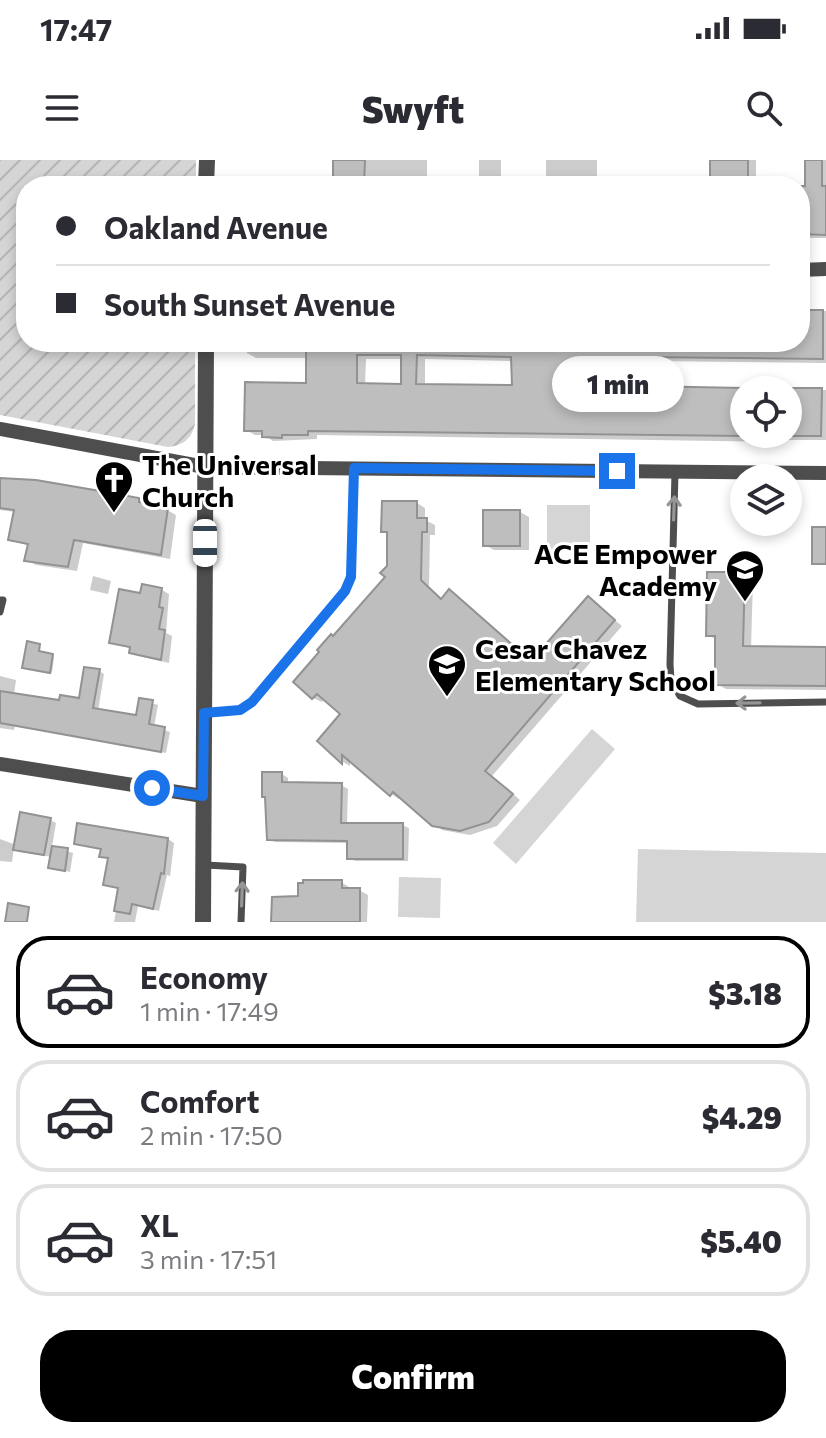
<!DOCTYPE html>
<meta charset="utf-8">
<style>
:root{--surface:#fff;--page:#f2f2f3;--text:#2b2b33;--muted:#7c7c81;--line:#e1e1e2;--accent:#000}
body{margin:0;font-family:Commissioner,sans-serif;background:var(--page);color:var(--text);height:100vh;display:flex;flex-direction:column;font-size:30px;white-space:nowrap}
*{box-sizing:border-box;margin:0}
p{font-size:26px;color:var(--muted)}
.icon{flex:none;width:44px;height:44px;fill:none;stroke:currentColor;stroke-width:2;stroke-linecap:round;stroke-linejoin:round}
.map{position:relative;height:762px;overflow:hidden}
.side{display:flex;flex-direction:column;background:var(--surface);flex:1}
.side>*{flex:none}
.guide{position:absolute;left:16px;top:16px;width:794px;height:176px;border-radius:32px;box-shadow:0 4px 12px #0003;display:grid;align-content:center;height:176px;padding:0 40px;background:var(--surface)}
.buttons{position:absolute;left:730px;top:216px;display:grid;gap:16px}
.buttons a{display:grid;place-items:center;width:72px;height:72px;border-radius:50%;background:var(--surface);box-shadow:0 4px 12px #0003;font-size:40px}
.end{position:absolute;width:36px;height:36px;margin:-18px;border:10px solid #1a73e8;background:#fff;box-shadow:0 0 0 4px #fff}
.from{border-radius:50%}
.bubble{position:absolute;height:56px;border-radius:28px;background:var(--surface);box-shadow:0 4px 12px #0003;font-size:26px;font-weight:800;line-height:56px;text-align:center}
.car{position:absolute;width:24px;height:48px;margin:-24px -12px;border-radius:10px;box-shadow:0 0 6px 2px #0007;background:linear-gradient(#fff 24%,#345 0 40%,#fff 0 76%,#345 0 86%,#fff 0)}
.guide b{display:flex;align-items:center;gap:28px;height:76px;font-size:30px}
.guide b+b{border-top:2px solid var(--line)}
.guide i{width:20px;height:20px;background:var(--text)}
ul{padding:14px 0 0;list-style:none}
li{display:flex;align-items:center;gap:24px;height:112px;margin:0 16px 12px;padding:0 24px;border:4px solid var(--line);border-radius:32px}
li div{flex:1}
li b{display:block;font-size:30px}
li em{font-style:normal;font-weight:800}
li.selected{border-color:var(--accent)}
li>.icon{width:72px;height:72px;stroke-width:1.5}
.action{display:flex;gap:16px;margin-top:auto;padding:16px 40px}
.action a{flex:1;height:92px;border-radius:32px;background:var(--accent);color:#fff;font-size:32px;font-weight:800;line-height:92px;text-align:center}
.status{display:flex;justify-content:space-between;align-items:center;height:56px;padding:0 40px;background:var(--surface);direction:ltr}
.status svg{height:22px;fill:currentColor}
header{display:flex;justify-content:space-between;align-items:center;height:104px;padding:0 40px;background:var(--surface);font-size:36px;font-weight:800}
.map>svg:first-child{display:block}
.green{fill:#d5d5d5}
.garden{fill:url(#garden-furrows)}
.shadow{fill:#0003;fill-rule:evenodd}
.building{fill:#bebebe;stroke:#929292;stroke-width:2;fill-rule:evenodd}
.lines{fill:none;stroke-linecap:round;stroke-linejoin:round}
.service{stroke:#4e4e4e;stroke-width:7}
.minor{stroke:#4e4e4e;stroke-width:14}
.tertiary{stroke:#4e4e4e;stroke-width:16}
.oneway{stroke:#959595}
.route{stroke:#1a73e8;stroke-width:10}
.labels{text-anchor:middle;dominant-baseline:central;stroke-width:6;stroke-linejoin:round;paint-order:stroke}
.poi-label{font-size:28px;font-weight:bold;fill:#000;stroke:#fff;text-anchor:start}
</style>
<div class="status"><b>17:47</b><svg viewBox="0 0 49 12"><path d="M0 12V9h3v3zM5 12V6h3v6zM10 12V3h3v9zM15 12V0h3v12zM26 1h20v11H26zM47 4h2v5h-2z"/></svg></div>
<header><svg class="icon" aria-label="menu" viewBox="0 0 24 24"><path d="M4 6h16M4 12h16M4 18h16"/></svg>Swyft<svg class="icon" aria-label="search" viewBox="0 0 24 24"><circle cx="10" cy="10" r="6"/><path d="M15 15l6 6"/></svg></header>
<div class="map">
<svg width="826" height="762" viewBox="0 0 826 762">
<defs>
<pattern id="garden-furrows" width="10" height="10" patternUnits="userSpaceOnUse" patternTransform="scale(2)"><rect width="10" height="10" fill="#d5d5d5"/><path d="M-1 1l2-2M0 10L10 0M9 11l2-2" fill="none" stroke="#b5b5b5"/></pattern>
</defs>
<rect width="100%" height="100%" fill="#fff"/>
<g class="green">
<rect x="547" y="345" width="43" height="44"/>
<polygon points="592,569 615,589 516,704 493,683"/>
<polygon points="638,689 826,693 826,762 636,762"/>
<polygon points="399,717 441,718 440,758 398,757"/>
</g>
<path class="garden" d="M0,0H196V26H26V182H195V264C192,278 183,286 168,287L0,255Z"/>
<g class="shadow">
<polygon points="335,0 427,0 427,23 479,25 479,0 501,0 501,25 546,25 546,0 597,0 597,26 637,26 247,26 247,23 335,24"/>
<rect x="712" y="0" width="44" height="26"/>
<polygon points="807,0 826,0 826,78 800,78 800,28 807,28"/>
<path d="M800,151H826V203L650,201V228L826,230V280H786V282L317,275V279L273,281L264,275H255L246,270L308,225V198H256L247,193V182H800ZM366,199H403V226H365ZM425,199L513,201L514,227L425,226ZM584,203H604V228H584ZM744,230H788V274H744Z"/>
<polygon points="0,320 139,340 148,345 167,350 176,355 170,399 83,383 77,411 36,405 27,400 29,386 11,379 16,352 0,350"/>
<polygon points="417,343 425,348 425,360 435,365 435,375 430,375 429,427 443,440 450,432 458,436 533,502 588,438 622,466 492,616 520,640 497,666 470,675 442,670 401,636 399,639 391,634 350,599 350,606 343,602 319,581 343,554 325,538 322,542 313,538 295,522 388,416 389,374 383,371"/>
<polygon points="520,352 529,357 529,390 494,390 485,385"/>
<polygon points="744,414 753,420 751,488 826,489 826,530 726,529 717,524 717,480 708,475"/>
<polygon points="93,416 111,421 108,434 90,430"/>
<polygon points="162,430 169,434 166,473 172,476 169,503 139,496 131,492 132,489 111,482 142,435"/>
<polygon points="39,486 40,494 54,497 52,513 26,508"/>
<polygon points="99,511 104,514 98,551 138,557 141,540 158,545 154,567 170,572 166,593 15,566 14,570 0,568 0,516 16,520 14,535 61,542 81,540"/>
<polygon points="282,614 288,618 288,624 341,625 348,629 347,665 402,665 409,668 408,701 355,701 349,698 349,683 275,682 269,679"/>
<polygon points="50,660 56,663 52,687 73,693 70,712 50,707 52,697 21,692 14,688 12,702 0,701 0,679 16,685"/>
<polygon points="168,679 174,683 170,716 167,715 159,751 138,746 135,762 114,762 120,729 105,724 110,700 101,696 102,690 76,683"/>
<polygon points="341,722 349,727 349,730 359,730 368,735 367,762 273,762 300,738"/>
</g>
<g class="building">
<polygon points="333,0 365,0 364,26 333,26"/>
<rect x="710" y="0" width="38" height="26"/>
<polygon points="805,0 822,0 822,26 826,26 826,75 801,74 801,26 805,26"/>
<path d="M800,150H823V199L642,197L641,226L744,228V276L308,271V275H282V278L262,277V271H244L245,222L306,223V182H800ZM357,195H401V224L357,223ZM417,195L511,197L512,225L416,224ZM576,199H602V226H576Z"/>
<polygon points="788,228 822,228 821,276 788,276"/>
<polygon points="0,318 36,320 106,332 139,338 139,342 168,348 161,395 74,380 68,407 24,401 28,384 8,380 14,350 0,348"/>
<polygon points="382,341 417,341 417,358 427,358 427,372 422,372 421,420 441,439 449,429 531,501 588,436 615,460 485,611 513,634 489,662 460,671 432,666 393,632 390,636 342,595 342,604 317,581 340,554 317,534 312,539 293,522 319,492 317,490 331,474 333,476 385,417 380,413 387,406 387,372 381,372"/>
<rect x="483" y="350" width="37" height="36"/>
<rect x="812" y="367" width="14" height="37"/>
<polygon points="707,412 745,412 743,486 826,487 826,526 715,525 715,476 706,476"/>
<polygon points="142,424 162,428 159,447 163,448 159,469 165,470 161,500 129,493 130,487 109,483 119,429 140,433"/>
<polygon points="27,481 40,484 39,491 53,494 50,513 22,508"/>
<polygon points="84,507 100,509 93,548 136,555 139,538 153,540 149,564 165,567 161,592 0,563 0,531 59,540 60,535 79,538"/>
<polygon points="262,612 282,612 282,622 342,623 341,663 403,663 403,699 347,699 347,681 267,680 265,637 262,637"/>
<polygon points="20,652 51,658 44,695 13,690"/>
<polygon points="77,663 168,678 164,714 161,713 153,749 132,744 130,754 114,751 118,728 103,725 108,698 99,697 101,689 74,684"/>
<polygon points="52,686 68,688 65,711 48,708"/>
<polygon points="303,720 342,720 342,728 360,728 360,762 271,762 272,737 298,736 298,723 303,723"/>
<polygon points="8,743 29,747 27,762 5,762"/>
</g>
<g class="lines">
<g class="service">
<polyline points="675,313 670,504 671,520 680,536 698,544 826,542"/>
<polyline points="0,440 3,440 0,452"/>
<polyline points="206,553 240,550 252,542 345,431 351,417 354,308"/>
<polyline points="205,705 243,707 241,762"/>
</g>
<g class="minor">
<polyline points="800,110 826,109"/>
<polyline points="0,269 205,307 826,313"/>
<polyline points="0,604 203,636"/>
</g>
<g class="tertiary">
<polyline points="206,26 207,0"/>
<polyline points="203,762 206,182"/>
</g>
</g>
<defs><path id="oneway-shaft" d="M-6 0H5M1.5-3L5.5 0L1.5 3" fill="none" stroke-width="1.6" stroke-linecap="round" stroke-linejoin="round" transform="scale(2)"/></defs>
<g class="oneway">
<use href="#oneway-shaft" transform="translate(674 348) rotate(-88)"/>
<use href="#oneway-shaft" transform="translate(748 543) rotate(179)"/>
<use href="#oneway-shaft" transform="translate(242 734) rotate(-88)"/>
</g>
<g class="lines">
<polyline class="route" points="152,628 203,636 204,553 240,550 252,542 345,431 351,417 354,308 617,311"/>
</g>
<defs>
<symbol id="church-pin" viewBox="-11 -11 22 30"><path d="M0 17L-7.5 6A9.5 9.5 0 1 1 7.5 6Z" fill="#000" stroke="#fff"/><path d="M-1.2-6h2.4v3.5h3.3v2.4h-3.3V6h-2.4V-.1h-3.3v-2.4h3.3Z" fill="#fff"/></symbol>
<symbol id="school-pin" viewBox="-11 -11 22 30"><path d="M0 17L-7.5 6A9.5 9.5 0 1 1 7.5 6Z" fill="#000" stroke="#fff"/><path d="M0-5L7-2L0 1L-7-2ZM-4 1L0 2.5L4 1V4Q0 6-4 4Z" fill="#fff"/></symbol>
</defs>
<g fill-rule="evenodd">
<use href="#church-pin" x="92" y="298" width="44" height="60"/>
<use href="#school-pin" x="723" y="387" width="44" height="60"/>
<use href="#school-pin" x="425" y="482" width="44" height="60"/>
</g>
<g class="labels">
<g class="poi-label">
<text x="142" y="304">The Universal<tspan x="142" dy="32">Church</tspan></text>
<text x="717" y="393" text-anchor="end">ACE Empower<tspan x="717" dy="32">Academy</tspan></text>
<text x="475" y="488">Cesar Chavez<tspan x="475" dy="32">Elementary School</tspan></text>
</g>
</g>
</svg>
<div class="buttons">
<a><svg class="icon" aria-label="locate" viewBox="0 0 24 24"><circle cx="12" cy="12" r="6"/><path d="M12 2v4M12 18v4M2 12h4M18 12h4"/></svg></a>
<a><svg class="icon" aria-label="layers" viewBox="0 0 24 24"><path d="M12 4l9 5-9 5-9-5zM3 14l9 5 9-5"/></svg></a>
</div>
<i class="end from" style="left:152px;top:628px"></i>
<i class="end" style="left:617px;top:311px"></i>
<div class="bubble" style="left:552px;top:196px;width:132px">1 min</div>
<i class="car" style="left:205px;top:383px;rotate:180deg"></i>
<div class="guide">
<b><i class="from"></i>Oakland Avenue</b>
<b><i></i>South Sunset Avenue</b>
</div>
</div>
<section class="side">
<ul>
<li class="selected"><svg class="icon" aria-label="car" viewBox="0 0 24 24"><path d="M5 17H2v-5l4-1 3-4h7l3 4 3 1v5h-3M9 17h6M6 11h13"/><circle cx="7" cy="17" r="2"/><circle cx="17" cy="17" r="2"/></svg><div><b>Economy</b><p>1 min · 17:49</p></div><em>$3.18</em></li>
<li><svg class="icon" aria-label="car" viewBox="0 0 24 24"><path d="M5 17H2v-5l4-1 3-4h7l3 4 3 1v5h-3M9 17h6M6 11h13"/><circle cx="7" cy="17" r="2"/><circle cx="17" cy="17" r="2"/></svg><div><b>Comfort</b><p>2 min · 17:50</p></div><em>$4.29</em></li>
<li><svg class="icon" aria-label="car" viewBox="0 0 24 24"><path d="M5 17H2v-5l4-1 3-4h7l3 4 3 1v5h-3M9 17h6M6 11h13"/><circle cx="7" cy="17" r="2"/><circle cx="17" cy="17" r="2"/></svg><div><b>XL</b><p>3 min · 17:51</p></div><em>$5.40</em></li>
</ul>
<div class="action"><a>Confirm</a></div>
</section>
